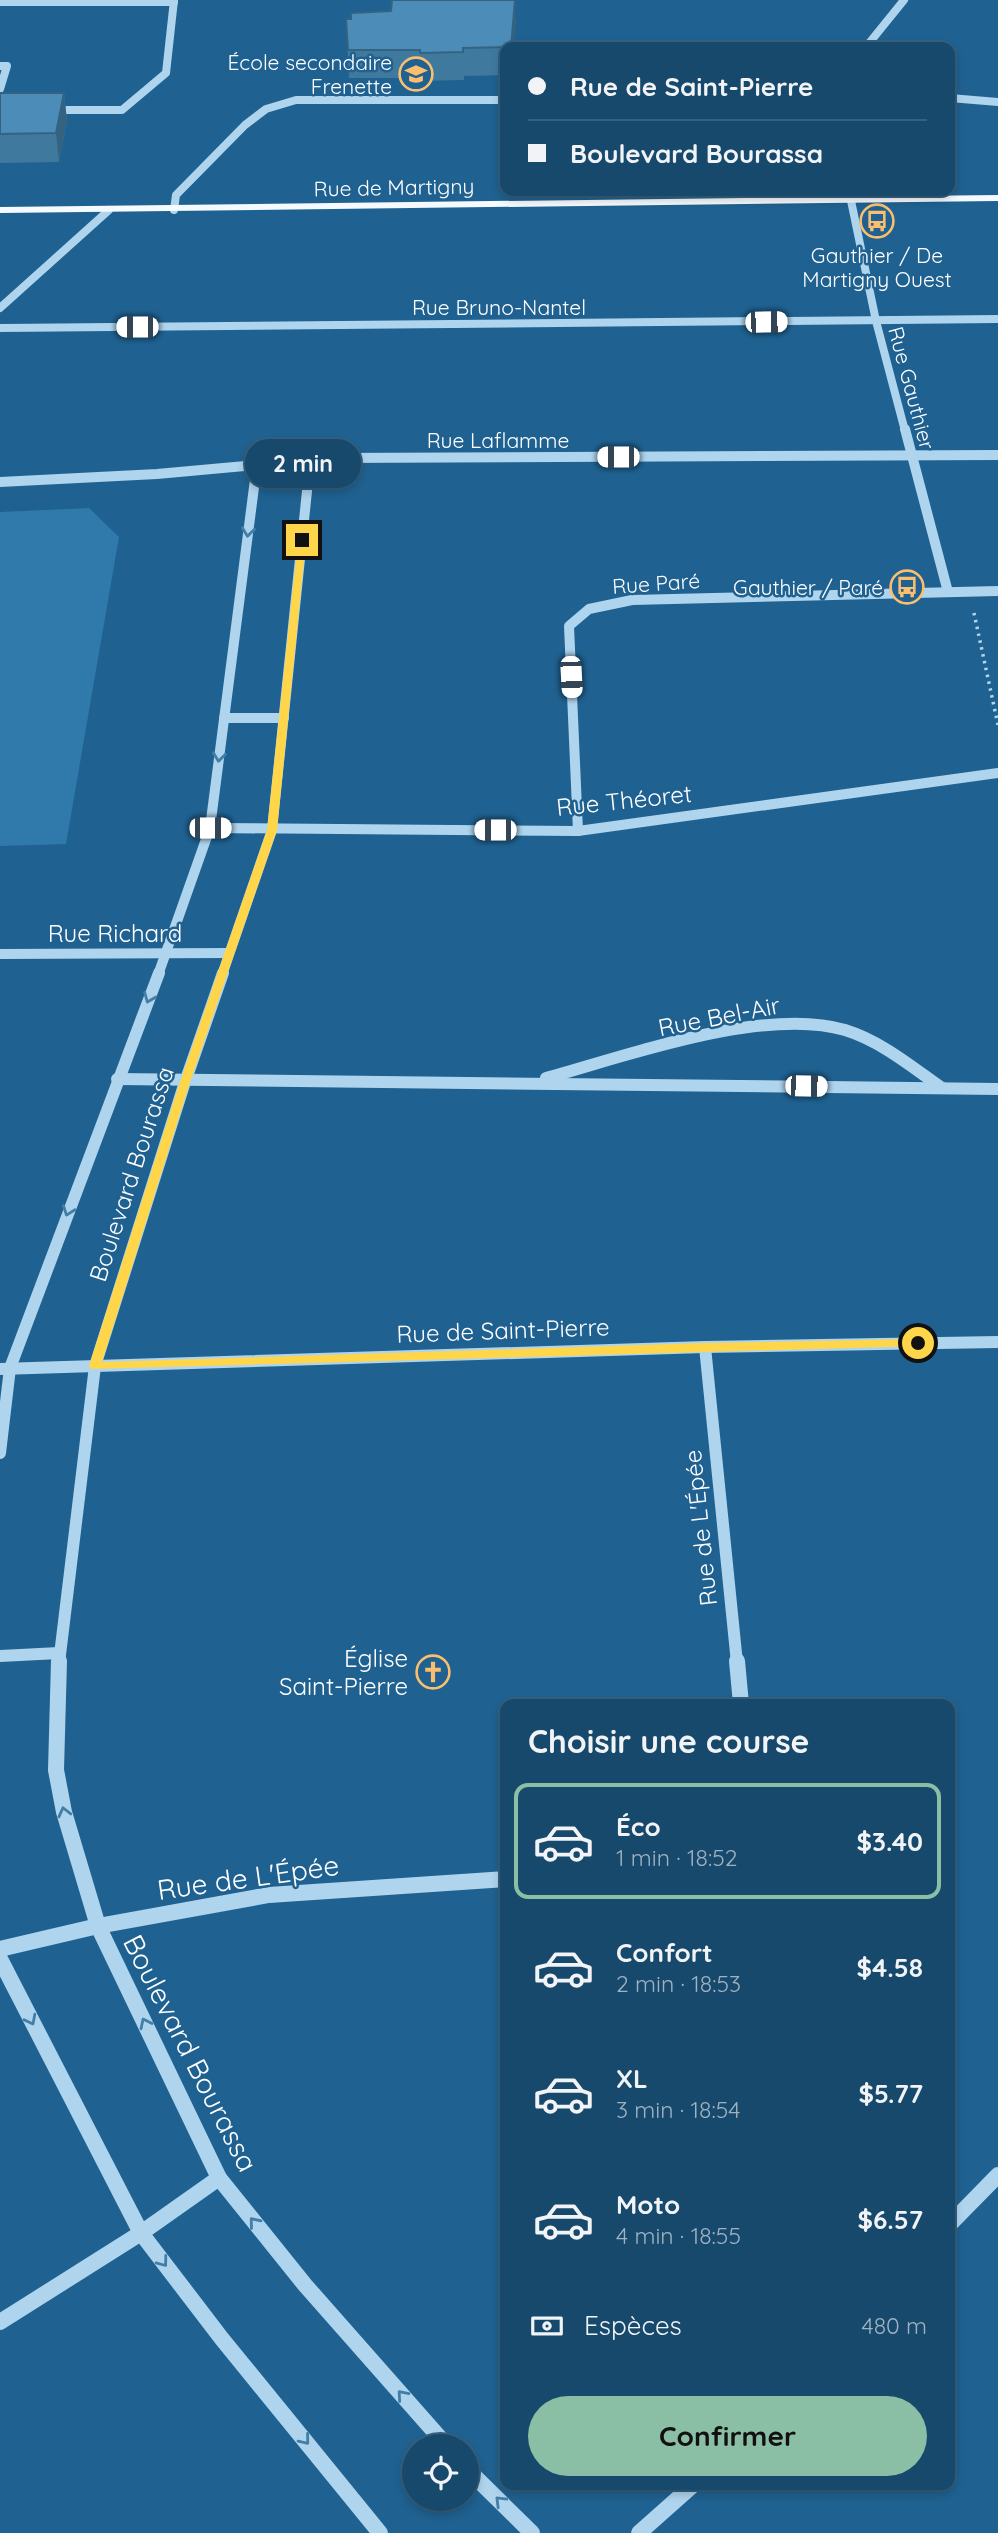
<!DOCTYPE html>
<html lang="fr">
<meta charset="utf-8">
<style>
:root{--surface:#17496c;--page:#205072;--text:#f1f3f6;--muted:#9eb2c2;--line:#36617f;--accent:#8abfa5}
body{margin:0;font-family:Quicksand,sans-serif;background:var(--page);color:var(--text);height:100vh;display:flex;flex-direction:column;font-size:26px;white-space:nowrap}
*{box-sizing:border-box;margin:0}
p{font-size:23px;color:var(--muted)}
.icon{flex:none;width:38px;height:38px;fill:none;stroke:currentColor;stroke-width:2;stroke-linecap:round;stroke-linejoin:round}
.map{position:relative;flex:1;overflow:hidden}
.side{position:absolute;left:500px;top:1699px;width:455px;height:791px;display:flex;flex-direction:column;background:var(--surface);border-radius:14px;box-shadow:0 4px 10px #0003,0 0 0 2px var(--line)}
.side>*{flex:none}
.hud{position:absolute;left:500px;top:42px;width:455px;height:154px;border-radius:14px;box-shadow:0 4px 10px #0003,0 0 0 2px var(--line);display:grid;align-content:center;height:154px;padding:0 28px;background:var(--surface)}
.fabs{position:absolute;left:402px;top:2434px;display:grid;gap:14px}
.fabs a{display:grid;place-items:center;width:77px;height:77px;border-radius:50%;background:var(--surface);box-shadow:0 4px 10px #0003,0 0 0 2px var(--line);font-size:35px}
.end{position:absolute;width:32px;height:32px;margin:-16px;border:9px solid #ffd54a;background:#111;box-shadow:0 0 0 4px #111}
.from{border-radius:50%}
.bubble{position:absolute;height:49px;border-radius:24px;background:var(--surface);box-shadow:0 4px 10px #0003,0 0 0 2px var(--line);font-size:23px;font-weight:700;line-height:49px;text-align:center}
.car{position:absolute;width:21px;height:42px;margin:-21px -10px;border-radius:9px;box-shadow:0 0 5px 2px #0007;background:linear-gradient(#fff 24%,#345 0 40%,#fff 0 76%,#345 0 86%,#fff 0)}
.hud b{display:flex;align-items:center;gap:24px;height:66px;font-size:26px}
.hud b+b{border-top:2px solid var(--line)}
.hud i{width:18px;height:18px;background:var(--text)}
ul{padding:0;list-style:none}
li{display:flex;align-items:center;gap:21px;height:116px;margin:0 14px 10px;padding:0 14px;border:4px solid transparent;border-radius:14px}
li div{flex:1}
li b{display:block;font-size:26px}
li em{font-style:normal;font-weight:700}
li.on{border-color:var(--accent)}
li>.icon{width:63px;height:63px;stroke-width:1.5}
h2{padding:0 28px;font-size:32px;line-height:84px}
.pay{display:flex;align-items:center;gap:18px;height:77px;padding:0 28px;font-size:26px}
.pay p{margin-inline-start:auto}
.button{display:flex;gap:14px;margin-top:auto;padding:14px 28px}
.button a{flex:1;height:80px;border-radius:42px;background:var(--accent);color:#111;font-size:28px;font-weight:700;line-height:80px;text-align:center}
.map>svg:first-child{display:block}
.green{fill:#2f7aab}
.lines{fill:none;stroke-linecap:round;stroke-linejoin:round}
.path{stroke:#afd4ed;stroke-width:3.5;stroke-dasharray:2.5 4.5;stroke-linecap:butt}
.minor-far3{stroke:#afd4ed;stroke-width:8}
.minor-far2{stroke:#afd4ed;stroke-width:10}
.minor-far1{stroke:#afd4ed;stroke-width:12}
.minor{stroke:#afd4ed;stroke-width:16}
.major{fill:#f5faff;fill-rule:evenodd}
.wall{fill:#40799e}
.shaded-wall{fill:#346381}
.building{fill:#4b8db8;stroke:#346381;stroke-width:2}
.oneway{stroke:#437ea7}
.route{fill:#ffd54a}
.labels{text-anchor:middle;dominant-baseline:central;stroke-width:5;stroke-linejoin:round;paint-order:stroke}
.far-poi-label{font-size:21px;fill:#fff;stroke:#1f6190;text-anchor:end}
.far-street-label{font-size:21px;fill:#fff;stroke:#1f6190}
.street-label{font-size:24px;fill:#fff;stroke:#1f6190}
.poi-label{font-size:24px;fill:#fff;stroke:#1f6190;text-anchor:end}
.near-street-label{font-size:28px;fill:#fff;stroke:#1f6190}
</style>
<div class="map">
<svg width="998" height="2533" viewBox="0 0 998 2533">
<rect width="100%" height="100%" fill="#1f6190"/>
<polygon class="green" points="89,508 119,537 66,844 0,846 0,512"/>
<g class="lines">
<polyline class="path" points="974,613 998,725"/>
<g class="minor-far3">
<polyline points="0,2 174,2"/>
<polyline points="866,47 904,0"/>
<polyline points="0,66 7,66 0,89"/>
<polyline points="950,98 998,102"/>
<polyline points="50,110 122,110 166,73 174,0"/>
<polyline points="849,191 876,321 905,431"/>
<polyline points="174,210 176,195 245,125 266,109 296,100 506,100"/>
<polyline points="0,308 109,210"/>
<polyline points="0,328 998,319"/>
</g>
<g class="minor-far2">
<polyline points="905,429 948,592"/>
<polyline points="0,482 157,474 333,458 998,455"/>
<polyline points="224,718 284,718"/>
<polyline points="210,828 578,831 998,773"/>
<polyline points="578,831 569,626 589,609 632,600 998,591"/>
<polyline points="0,954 229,953"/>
<polyline points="158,975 210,828 257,464"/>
<polyline points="222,975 272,830 310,462"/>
</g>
<g class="minor-far1">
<path d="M546,1078C626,1056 765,1006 845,1030C881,1041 912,1067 942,1088"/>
<polyline points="117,1079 998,1089"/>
<polyline points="705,1347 737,1663"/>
<polyline points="0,1369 705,1347 998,1342"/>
<polyline points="0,1453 10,1368 159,973"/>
<polyline points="0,1656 59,1653"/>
<polyline points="59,1663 95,1366 184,1085 223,973"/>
</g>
<g class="minor">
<polyline points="59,1661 56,1770 64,1812 98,1926 219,2178 305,2285 447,2446"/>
<polyline points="737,1661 741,1704"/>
<polyline points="0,1949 98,1926 269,1895 506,1879"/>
<polyline points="0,1959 141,2233 222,2339 380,2533"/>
<polyline points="950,2224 998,2175"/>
<polyline points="0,2322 141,2233 219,2178"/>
<polyline points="467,2469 532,2533"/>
<polyline points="639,2533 693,2485"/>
</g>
<polygon class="major" points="998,195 998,201 0,213 0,207"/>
</g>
<g class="wall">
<polygon points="346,19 516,19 513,47 506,47 506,75 464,76 464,80 420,81 420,78 349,78"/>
<polygon points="0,93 64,93 67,121 59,162 0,163"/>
</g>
<g class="shaded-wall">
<polygon points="515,0 516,19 513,47 511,47"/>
<polygon points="64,93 67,121 59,162 56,133"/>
</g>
<g class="building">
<polygon points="392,0 515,0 511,47 463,48 463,52 420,53 420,50 348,50 346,19 351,19 351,13 391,11"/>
<polygon points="0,93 64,93 56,133 0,134"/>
</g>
<defs><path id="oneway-chevron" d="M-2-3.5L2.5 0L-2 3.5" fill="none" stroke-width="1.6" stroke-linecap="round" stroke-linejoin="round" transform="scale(1.75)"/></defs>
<g class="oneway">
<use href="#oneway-chevron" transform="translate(248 532) rotate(97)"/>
<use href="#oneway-chevron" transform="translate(219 757) rotate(97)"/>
<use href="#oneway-chevron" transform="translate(149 998) rotate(112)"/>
<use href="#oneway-chevron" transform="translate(68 1211) rotate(110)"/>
<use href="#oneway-chevron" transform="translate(64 1812) rotate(-104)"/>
<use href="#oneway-chevron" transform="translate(31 2020) rotate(63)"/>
<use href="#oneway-chevron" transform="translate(145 2023) rotate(-116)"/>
<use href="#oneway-chevron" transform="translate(254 2222) rotate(-129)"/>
<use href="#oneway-chevron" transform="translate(163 2262) rotate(53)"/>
<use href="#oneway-chevron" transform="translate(402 2395) rotate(-131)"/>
<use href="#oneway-chevron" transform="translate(305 2440) rotate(51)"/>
<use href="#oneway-chevron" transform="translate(500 2501) rotate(-135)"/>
</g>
<polygon class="route" points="302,538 306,540 277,830 189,1085 102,1362 705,1343 918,1339 924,1343 922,1346 91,1369 89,1366 179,1085 267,830 298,540"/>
<defs>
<symbol id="school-ring" viewBox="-11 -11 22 22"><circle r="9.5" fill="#1f6190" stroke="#fbbe6f" stroke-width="1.5"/><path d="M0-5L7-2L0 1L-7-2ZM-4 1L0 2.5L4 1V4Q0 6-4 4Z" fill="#fbbe6f"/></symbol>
<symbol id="bus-ring" viewBox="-11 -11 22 22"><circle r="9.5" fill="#1f6190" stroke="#fbbe6f" stroke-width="1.5"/><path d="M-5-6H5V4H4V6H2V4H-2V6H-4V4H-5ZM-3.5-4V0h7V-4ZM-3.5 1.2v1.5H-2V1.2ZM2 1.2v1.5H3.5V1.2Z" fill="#fbbe6f"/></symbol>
<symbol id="church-ring" viewBox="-11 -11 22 22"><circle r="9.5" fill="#1f6190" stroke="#fbbe6f" stroke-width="1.5"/><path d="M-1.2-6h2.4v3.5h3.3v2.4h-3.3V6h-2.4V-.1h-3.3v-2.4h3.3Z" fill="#fbbe6f"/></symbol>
</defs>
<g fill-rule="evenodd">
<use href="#school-ring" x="397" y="55" width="38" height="38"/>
<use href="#bus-ring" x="858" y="202" width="38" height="38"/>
<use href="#bus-ring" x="888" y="568" width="38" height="38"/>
<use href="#church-ring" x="414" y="1653" width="38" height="38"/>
</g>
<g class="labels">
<g class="far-poi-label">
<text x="392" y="62">École secondaire<tspan x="392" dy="24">Frenette</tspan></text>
<text x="877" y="255" text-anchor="middle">Gauthier / De<tspan x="877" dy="24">Martigny Ouest</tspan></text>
<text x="883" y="587">Gauthier / Paré</text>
</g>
<g class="far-street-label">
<text transform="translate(394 187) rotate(-1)">Rue de Martigny</text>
<text x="499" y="307">Rue Bruno-Nantel</text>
<text transform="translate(912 388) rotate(75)">Rue Gauthier</text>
<text x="498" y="440">Rue Laflamme</text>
<text transform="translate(656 583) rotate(-4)">Rue Paré</text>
</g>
<g class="street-label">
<text transform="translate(624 800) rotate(-6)">Rue Théoret</text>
<text x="115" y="933">Rue Richard</text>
<text transform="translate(719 1016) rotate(-11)">Rue Bel-Air</text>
<text transform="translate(131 1174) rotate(-72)">Boulevard Bourassa</text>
<text transform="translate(503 1330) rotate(-2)">Rue de Saint-Pierre</text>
<text transform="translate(700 1528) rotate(-96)">Rue de L'Épée</text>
</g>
<g class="poi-label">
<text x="408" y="1658">Église<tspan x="408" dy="28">Saint-Pierre</tspan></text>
</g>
<g class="near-street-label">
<text transform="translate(248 1877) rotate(-8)">Rue de L'Épée</text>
<text transform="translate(191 2053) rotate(63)">Boulevard Bourassa</text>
</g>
</g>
</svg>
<div class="fabs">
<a><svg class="icon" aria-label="locate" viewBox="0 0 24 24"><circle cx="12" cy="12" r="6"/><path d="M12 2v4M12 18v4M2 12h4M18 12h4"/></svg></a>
</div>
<i class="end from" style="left:918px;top:1343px"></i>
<i class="end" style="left:302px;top:540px"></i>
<div class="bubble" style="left:245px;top:439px;width:116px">2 min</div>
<i class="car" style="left:766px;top:322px;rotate:89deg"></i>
<i class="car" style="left:137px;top:327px;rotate:270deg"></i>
<i class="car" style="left:618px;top:457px;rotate:270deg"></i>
<i class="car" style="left:571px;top:677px;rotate:177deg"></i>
<i class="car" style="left:210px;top:828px;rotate:90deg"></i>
<i class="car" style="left:495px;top:830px;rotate:270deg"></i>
<i class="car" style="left:806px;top:1086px;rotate:91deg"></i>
<div class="hud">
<b><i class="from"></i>Rue de Saint-Pierre</b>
<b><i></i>Boulevard Bourassa</b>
</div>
<section class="side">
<h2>Choisir une course</h2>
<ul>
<li class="on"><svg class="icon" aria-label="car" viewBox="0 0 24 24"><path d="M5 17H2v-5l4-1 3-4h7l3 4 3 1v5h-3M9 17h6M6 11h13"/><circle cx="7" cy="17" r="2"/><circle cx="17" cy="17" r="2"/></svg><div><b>Éco</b><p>1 min · 18:52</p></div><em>$3.40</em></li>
<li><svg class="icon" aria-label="car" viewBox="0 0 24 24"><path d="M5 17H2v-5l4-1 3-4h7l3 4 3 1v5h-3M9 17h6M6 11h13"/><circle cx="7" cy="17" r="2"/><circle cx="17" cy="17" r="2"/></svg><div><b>Confort</b><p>2 min · 18:53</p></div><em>$4.58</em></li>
<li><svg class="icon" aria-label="car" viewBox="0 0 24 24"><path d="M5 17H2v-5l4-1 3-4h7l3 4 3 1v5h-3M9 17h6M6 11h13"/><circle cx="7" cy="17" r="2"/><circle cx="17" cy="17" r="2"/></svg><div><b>XL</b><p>3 min · 18:54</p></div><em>$5.77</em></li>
<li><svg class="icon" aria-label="car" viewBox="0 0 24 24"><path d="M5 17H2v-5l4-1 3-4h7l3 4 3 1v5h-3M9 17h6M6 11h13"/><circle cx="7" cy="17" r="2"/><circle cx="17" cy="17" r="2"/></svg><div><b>Moto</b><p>4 min · 18:55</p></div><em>$6.57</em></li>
</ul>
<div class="pay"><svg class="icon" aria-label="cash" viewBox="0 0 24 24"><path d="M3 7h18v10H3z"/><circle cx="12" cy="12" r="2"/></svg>Espèces<p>480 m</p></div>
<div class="button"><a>Confirmer</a></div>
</section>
</div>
